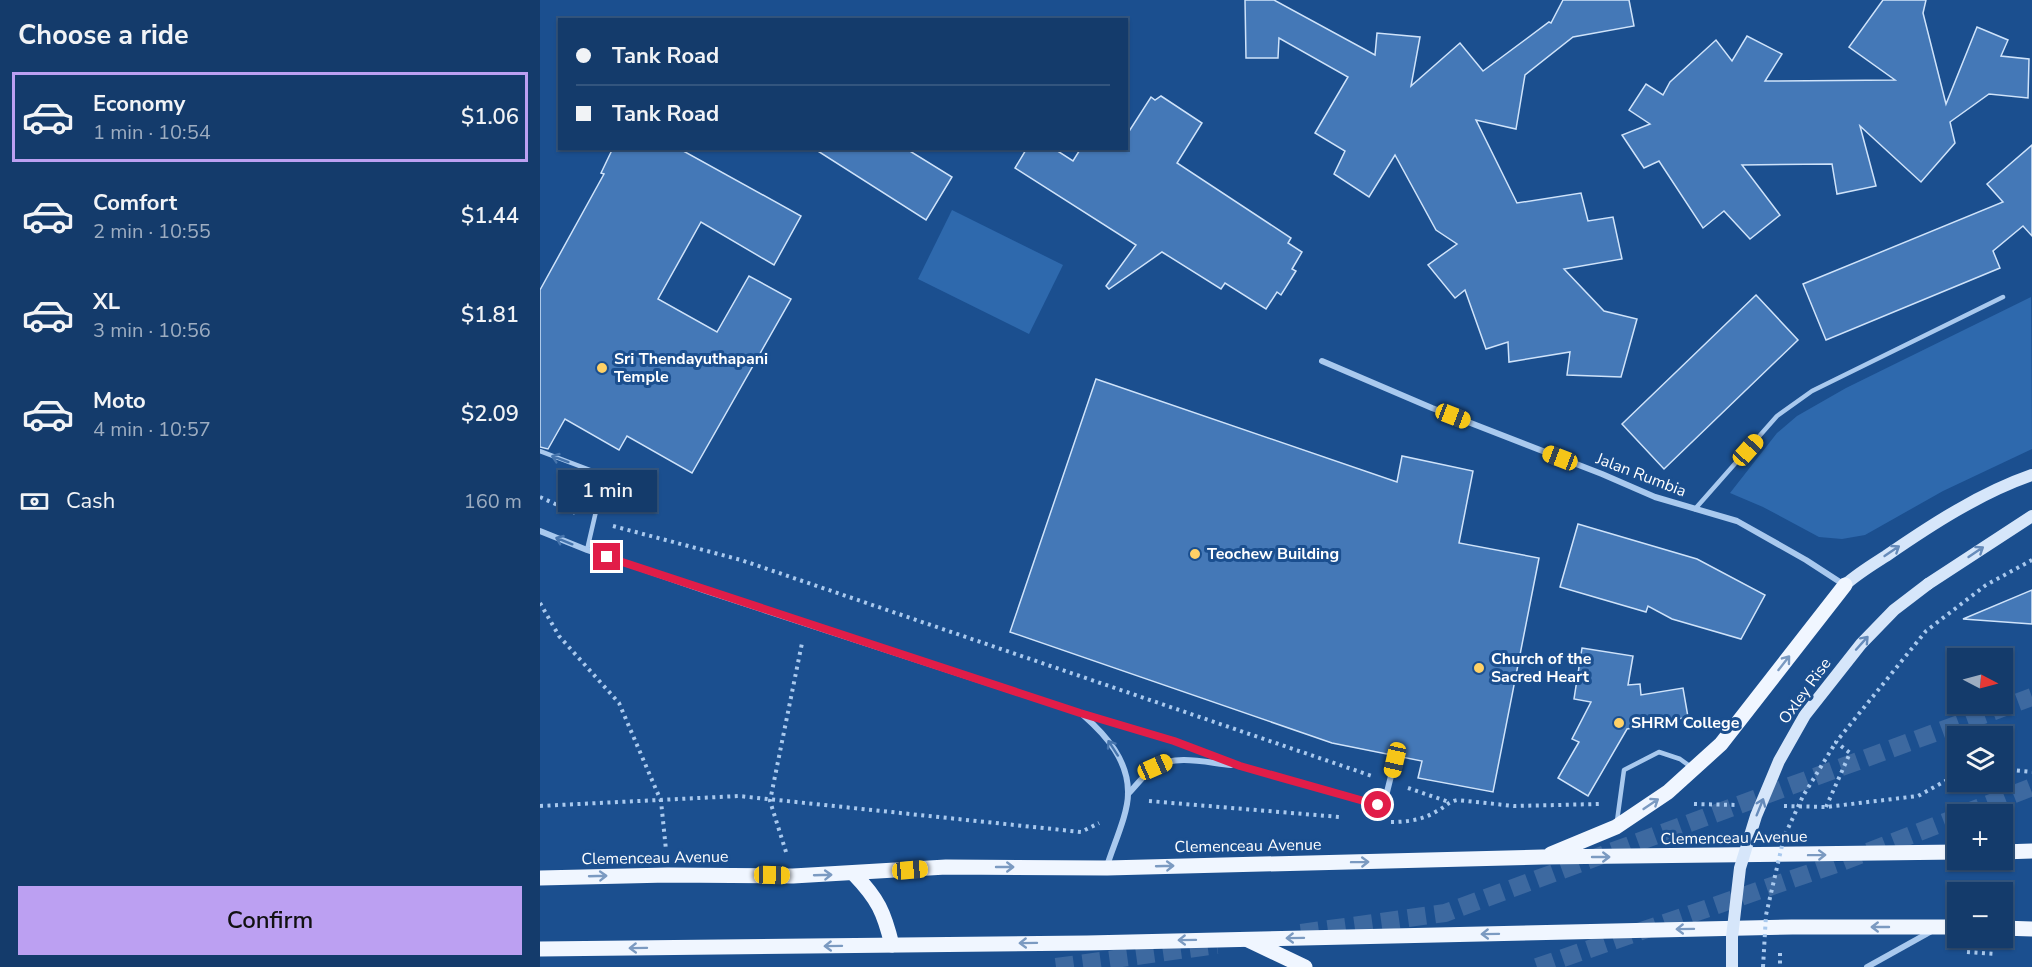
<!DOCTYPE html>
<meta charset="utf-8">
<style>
:root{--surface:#143b6b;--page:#214673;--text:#f1f3f6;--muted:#9dadc1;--line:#33557e;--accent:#bca0f2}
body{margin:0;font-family:"Nunito Sans",sans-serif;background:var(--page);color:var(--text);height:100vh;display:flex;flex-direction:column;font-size:22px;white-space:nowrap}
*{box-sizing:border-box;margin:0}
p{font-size:20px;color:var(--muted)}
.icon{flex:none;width:33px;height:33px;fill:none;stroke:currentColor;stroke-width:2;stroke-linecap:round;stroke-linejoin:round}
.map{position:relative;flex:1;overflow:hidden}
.sheet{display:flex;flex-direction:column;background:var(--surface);width:540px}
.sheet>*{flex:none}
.top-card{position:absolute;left:18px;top:18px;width:570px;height:132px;border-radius:0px;box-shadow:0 2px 4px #0004,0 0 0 2px var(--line);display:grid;align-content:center;height:132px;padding:0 18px;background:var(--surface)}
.needle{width:39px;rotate:96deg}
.fabs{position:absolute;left:1407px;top:648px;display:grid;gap:12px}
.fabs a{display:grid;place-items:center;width:66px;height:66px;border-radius:0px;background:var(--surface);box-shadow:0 2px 4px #0004,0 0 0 2px var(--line);font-size:30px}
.end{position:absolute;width:27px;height:27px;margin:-14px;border:8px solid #e11d48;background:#fff;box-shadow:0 0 0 3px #fff}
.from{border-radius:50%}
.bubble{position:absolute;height:42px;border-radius:0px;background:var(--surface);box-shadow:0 2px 4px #0004,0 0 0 2px var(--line);font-size:20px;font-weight:600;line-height:42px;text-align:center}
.car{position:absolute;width:18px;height:36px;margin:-18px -9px;border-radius:8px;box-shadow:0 0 4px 2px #0007;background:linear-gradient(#f5c518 24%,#345 0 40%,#f5c518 0 76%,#345 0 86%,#f5c518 0)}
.top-card b{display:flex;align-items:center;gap:21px;height:57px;font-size:22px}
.top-card b+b{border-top:2px solid var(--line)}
.top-card i{width:15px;height:15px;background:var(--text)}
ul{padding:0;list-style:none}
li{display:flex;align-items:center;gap:18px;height:90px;margin:0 12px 9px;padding:0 6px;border:3px solid transparent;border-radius:0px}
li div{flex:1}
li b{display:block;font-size:22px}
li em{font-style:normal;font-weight:600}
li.selected{border-color:var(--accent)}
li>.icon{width:54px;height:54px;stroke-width:1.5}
h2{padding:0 18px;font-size:27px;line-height:72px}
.pay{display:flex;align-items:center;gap:15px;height:66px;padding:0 18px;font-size:22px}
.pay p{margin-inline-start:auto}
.cta{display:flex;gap:12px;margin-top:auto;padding:12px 18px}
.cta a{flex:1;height:69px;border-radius:0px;background:var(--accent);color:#111;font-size:24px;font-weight:600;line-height:69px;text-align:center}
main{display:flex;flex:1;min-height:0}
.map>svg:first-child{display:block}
.green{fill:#2e69ad}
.building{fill:#4478b7;stroke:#cfe3fa;stroke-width:1.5}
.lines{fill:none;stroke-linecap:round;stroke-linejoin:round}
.highway-tunnel{stroke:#3d69a0;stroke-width:18;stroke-dasharray:18 9;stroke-linecap:butt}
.path{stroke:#a9c9ee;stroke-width:4;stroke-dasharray:3 4.5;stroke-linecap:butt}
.lane{stroke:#a9c9ee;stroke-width:4.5}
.street{stroke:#a9c9ee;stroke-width:6}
.secondary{stroke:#d6e6fa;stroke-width:12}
.primary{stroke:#f0f6ff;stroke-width:15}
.path-bridge{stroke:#a9c9ee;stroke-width:4;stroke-dasharray:3 4.5;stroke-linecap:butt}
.secondary-bridge{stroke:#d6e6fa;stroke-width:12}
.oneway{stroke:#4674ac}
.oneway2{stroke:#668bba}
.oneway3{stroke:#7b9ac1}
.route{stroke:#e11d48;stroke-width:8}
.poi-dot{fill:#ffd166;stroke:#1b4f8f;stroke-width:2}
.labels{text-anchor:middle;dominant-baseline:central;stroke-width:6;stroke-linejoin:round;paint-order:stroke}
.poi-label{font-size:16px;font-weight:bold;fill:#fff;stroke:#1b4f8f;text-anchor:start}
.street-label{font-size:16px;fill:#fff;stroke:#1b4f8f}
</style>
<main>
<section class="sheet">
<h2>Choose a ride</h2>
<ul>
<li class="selected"><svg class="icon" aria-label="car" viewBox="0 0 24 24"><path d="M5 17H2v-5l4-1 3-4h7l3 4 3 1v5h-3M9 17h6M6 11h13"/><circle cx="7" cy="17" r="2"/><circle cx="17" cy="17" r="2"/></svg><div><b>Economy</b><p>1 min · 10:54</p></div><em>$1.06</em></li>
<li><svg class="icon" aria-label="car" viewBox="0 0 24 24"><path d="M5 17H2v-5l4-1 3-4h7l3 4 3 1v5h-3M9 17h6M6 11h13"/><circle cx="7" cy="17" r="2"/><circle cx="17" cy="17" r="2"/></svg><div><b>Comfort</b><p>2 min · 10:55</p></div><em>$1.44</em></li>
<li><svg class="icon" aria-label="car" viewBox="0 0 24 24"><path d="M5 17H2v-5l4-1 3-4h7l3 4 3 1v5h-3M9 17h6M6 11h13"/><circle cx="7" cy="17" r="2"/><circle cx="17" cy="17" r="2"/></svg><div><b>XL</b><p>3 min · 10:56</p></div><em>$1.81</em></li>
<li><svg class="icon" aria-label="car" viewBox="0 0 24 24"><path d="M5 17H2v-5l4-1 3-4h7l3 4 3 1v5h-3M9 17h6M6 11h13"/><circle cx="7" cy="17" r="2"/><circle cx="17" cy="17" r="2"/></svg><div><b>Moto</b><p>4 min · 10:57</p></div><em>$2.09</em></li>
</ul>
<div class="pay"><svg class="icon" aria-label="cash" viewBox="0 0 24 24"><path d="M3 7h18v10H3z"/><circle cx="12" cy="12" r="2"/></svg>Cash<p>160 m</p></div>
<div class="cta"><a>Confirm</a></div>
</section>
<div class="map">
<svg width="1492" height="967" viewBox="0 0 1492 967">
<rect width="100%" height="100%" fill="#1b4f8f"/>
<g class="green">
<polygon points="412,210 523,265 489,334 378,279"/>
<polygon points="1491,297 1492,449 1403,491 1325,535 1302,539 1279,537 1223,507 1190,493 1237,433 1257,416 1306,388"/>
</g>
<g class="building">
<polygon points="705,0 734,0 835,55 837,33 880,37 871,86 920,43 943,71 1009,22 1011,23 1023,0 1089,0 1094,26 1033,37 985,75 976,129 936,120 977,203 1041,193 1048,221 1073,217 1082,259 1024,269 1064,311 1097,319 1081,377 1027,375 1030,352 969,362 968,342 946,349 925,290 915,298 888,265 917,244 896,230 855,155 829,197 794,174 805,151 775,133 808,77 739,38 738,58 706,58"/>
<polygon points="1343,0 1386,0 1383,13 1406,104 1437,27 1468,40 1461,56 1489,59 1488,98 1449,94 1410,122 1415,143 1381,182 1320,126 1336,186 1297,194 1292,164 1202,165 1240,215 1210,239 1184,211 1163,228 1119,161 1104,168 1082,135 1110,124 1089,110 1106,84 1123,95 1130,82 1176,40 1192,61 1207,36 1242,54 1225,81 1355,80 1309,47"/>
<polygon points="621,96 662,123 637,163 751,238 748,243 762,252 752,269 756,271 741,295 737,292 726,309 685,283 681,289 622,252 569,289 566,286 596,245 475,168 487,148 513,148 533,161 541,148 586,148 586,136 611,97 615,100"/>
<polygon points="1492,145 1492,236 1483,226 1453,251 1460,268 1286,340 1263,284 1463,202 1447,184"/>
<polygon points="73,148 138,148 261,216 234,265 161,222 118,299 177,332 209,276 251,299 152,473 87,436 79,450 25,419 8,449 0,447 0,290 64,174 61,173"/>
<polygon points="273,148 365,148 412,177 386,220"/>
<polygon points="1216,295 1258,340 1124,469 1082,424"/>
<polygon points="556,379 857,482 862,456 933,471 919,543 999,558 953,792 878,778 882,761 792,743 470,632"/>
<polygon points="1038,524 1157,559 1225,595 1201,639 1132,619 1108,606 1106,612 1020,587"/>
<polygon points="1492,590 1492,624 1423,619"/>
<polygon points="1042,648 1093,656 1088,685 1100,684 1101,695 1143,688 1148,717 1087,729 1048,796 1018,778 1039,742 1032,739 1051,702 1034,699"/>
</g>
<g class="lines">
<g class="highway-tunnel">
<polyline points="1423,814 1492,787"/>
<polyline points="761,933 905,913 1492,697"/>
<polyline points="516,967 677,945"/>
<polyline points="997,967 1299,863 1418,817"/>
</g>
<g class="path">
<polyline points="0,497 35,513"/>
<polyline points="73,526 201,560 832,776"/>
<polyline points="0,603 19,636 79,703 121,801 126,850"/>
<polyline points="1462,769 1492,772"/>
<polyline points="868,788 909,802"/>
<polyline points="609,801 799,817"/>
<polyline points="1154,804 1197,805"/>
<polyline points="0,806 199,796 541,832 559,823"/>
<polyline points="1244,806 1286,807 1378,796 1418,774"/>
<polyline points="1286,807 1310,753 1296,742 1386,631 1446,585 1492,560"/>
<path d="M851,822C867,822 883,820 897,811C905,807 908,802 917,800L974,806L1059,804"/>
<polyline points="246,852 230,801 262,643"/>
<polyline points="1427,952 1455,954"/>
<polyline points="1240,953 1240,967"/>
</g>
<g class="lane">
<polyline points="0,451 58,473 63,481 47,550"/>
<polyline points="1155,509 1237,416 1272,391 1463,297"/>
<polyline points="1077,821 1084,770 1119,752 1140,759 1151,767"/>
</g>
<g class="street">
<polyline points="782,361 892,408 1062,474 1115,497 1197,521 1266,560 1303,584"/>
<polyline points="0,531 47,550 166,591 540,713 634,741 700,766 831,803 838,805 845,800 855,760"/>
<path d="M543,715C566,735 589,761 588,794C588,814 573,846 567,866"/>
<path d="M588,794C597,785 605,773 615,767C636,754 668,763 691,765"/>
<polyline points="1327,967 1390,932"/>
</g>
<g class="secondary">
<polyline points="1388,584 1492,516"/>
<path d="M1305,585C1317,574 1332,565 1346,556C1391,525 1440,493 1492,475"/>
</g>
<g class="primary">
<polyline points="1462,852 1492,851"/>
<polyline points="1011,854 1076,827 1128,792 1181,744 1305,585"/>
<path d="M314,874C338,899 344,912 352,945"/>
<polyline points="0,878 128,875 253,876 406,867 567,868 1002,857 1418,852"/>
<polyline points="1462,928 1492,929"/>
<polyline points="708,940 765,967"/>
<polyline points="0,949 547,943 1252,927 1418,927"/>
</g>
<polyline class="path-bridge" points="1223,967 1226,915 1244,837 1263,796 1296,742"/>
<polyline class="secondary-bridge" points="1192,967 1192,937 1200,868 1216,816 1239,761 1265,715 1321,644 1354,610 1388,584"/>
</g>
<defs><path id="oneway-shaft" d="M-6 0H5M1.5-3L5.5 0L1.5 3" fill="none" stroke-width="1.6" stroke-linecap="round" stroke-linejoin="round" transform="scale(1.5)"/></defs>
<g class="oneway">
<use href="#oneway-shaft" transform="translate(20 459) rotate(-160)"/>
<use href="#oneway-shaft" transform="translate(24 541) rotate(-158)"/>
<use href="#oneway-shaft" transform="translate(573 748) rotate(-123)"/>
</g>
<g class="oneway2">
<use href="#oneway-shaft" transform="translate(1352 551) rotate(-34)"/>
<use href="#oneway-shaft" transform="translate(1436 552) rotate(-34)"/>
<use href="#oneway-shaft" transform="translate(1322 643) rotate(-48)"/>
<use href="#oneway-shaft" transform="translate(1220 807) rotate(-68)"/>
</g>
<g class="oneway3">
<use href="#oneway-shaft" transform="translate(1244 663) rotate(-52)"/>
<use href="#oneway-shaft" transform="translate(1111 804) rotate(-34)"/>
<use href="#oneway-shaft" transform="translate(1277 855) rotate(-1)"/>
<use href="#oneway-shaft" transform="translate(1061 857)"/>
<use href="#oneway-shaft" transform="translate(820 862) rotate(-1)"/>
<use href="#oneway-shaft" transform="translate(625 866) rotate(-2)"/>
<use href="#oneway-shaft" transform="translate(465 867)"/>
<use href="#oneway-shaft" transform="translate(283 875) rotate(-2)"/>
<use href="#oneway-shaft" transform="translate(58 876) rotate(-2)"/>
<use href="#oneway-shaft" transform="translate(1340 927) rotate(180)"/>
<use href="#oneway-shaft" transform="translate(1145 929) rotate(179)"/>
<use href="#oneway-shaft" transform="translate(950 934) rotate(179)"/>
<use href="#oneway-shaft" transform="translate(755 938) rotate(179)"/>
<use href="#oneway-shaft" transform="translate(647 940) rotate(179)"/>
<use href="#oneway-shaft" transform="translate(488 943) rotate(179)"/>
<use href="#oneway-shaft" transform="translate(293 946) rotate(179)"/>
<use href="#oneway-shaft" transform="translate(98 948) rotate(179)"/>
</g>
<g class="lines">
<polyline class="route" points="67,557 540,713 634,741 700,766 838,805"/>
</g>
<g class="poi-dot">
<circle cx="62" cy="368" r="6"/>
<circle cx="655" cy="554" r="6"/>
<circle cx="939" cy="668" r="6"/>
<circle cx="1079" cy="723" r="6"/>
</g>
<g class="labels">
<g class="poi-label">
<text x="74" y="359">Sri Thendayuthapani<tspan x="74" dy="18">Temple</tspan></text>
<text x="667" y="554">Teochew Building</text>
<text x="951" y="659">Church of the<tspan x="951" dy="18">Sacred Heart</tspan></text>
<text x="1091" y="723">SHRM College</text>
</g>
<g class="street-label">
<text transform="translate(1101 475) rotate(21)">Jalan Rumbia</text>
<text transform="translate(1265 691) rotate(-54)">Oxley Rise</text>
<text transform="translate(1194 838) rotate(-1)">Clemenceau Avenue</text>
<text transform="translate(708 846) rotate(-1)">Clemenceau Avenue</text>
<text transform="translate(115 858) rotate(-1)">Clemenceau Avenue</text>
</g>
</g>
</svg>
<div class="fabs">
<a><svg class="needle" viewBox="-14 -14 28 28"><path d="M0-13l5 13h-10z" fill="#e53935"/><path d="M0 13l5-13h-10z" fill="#9dadc1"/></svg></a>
<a><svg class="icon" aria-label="layers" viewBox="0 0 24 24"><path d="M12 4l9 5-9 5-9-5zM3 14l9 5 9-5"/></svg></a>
<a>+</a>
<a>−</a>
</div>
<i class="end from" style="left:838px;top:805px"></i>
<i class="end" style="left:67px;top:557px"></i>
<div class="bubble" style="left:18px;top:470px;width:99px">1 min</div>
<i class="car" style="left:913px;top:416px;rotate:111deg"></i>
<i class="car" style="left:1208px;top:450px;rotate:42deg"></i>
<i class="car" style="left:1020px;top:458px;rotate:291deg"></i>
<i class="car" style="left:855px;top:760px;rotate:193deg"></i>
<i class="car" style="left:615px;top:767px;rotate:66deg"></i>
<i class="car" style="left:370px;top:870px;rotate:85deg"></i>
<i class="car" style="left:232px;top:875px;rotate:91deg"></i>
<div class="top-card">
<b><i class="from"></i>Tank Road</b>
<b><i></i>Tank Road</b>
</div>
</div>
</main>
